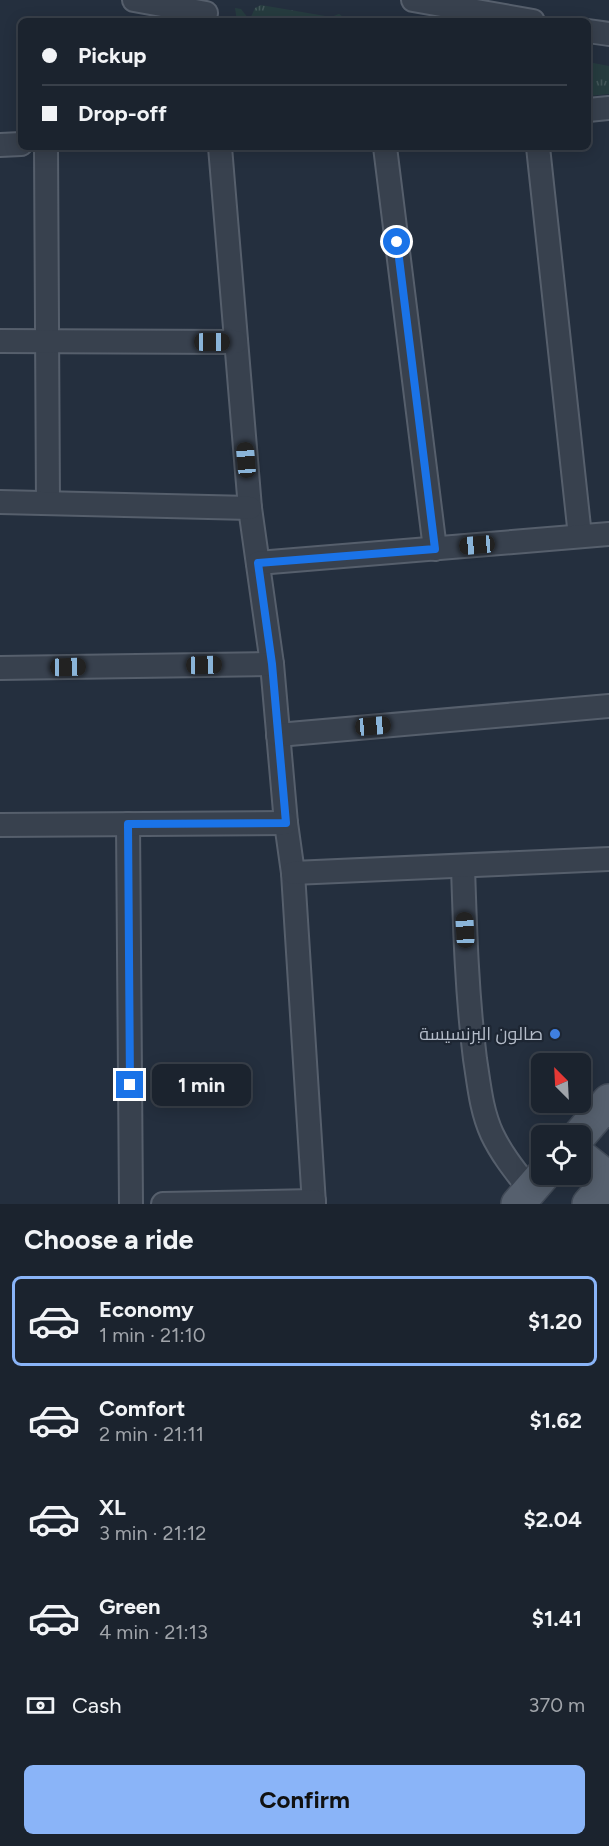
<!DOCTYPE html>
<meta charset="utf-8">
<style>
:root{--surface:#1b232e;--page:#242b36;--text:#f1f3f6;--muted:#a0a4aa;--line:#39404a;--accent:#8ab4f8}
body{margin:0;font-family:Figtree,Cairo,sans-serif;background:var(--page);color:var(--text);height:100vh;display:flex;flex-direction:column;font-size:22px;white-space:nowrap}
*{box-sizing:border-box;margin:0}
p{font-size:20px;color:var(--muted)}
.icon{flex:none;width:33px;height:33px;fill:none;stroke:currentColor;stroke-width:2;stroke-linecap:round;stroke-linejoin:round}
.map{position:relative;height:1204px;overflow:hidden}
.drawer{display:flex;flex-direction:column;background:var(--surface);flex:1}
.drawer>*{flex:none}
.top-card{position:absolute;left:18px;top:18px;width:573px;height:132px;border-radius:9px;box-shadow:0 3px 15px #0003,0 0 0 2px var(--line);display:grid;align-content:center;height:132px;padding:0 24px;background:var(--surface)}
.needle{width:39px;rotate:336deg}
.tools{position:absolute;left:531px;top:1053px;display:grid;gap:12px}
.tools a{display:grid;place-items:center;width:60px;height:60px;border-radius:9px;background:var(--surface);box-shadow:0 3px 15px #0003,0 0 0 2px var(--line);font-size:30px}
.end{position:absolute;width:27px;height:27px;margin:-14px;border:8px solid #1a73e8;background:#fff;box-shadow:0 0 0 3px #fff}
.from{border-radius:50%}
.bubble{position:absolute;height:42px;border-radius:9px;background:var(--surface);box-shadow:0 3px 15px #0003,0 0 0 2px var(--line);font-size:20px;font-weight:700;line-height:42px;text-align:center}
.car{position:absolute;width:18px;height:36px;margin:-18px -9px;border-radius:8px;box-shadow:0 0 4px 2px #0007;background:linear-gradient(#222 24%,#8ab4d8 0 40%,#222 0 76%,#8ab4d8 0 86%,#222 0)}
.top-card b{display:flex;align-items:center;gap:21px;height:57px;font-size:22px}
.top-card b+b{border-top:2px solid var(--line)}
.top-card i{width:15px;height:15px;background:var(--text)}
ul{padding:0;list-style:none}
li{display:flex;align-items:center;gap:18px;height:90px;margin:0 12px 9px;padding:0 12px;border:3px solid transparent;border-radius:9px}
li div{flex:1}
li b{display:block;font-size:22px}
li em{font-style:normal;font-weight:700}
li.current{border-color:var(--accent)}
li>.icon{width:54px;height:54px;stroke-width:1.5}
h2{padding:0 24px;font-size:27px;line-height:72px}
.pay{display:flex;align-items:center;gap:15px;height:66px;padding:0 24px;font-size:22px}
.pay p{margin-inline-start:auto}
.primary-button{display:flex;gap:12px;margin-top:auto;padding:12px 24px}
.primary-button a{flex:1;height:69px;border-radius:9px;background:var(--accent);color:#111;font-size:24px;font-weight:700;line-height:69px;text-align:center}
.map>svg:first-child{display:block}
.grass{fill:url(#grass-tufts)}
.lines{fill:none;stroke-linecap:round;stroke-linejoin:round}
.minor-casing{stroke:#565f6c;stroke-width:26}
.primary-casing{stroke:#414a57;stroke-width:36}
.minor{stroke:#38414e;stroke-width:22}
.primary{stroke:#56606e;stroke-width:33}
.route{stroke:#1a73e8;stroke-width:8}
.shop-dot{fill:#3f7fe0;stroke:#1d2633;stroke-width:2}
.labels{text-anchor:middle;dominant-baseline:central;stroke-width:4.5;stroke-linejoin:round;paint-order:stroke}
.poi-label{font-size:18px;fill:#b4bcc9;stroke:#1d2633;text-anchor:end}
</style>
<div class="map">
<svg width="609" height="1204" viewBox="0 0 609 1204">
<defs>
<pattern id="grass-tufts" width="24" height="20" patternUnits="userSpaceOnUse" patternTransform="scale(1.5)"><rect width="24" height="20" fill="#263c3f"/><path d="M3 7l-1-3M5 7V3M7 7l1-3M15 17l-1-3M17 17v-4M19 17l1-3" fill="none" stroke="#435659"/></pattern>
</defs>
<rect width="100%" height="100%" fill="#242f3e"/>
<g class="grass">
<polygon points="261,5 331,17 339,14 349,21 237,21 235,8 241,9 248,18 250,19 255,8"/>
<polygon points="588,62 609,66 609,94 588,96"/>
</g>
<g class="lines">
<defs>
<g id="minor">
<polyline points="134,0 206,13"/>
<polyline points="413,0 533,21"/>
<polyline points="588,31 609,34"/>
<polyline points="588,110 609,108"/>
<polyline points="0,145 21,144"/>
<polyline points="46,147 48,503"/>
<polyline points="220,147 250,508 272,664 286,823 293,873 314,1204"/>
<polyline points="385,147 435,549"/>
<polyline points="538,147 580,536"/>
<polyline points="0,341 236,342"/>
<polyline points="0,502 250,508"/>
<polyline points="258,563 609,534"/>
<polyline points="0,668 272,664"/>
<polyline points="278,735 609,706"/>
<polyline points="128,824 131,1204"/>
<polyline points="0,825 286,823"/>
<path d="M463,867C465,931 467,995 475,1059C479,1084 481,1110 492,1134C502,1155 516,1172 530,1190"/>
<polyline points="293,873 609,859"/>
<polyline points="163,1204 314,1201"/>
</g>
<g id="primary">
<polyline points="579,1136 609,1101"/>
<polyline points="580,1156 609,1179"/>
<polyline points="518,1204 544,1174"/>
<polyline points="589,1204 609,1181"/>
</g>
</defs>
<use href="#minor" class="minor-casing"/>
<use href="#primary" class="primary-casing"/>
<use href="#minor" class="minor"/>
<use href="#primary" class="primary"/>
</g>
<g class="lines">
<polyline class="route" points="130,1085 128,824 286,823 272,664 258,563 435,549 397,242"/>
</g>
<circle class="shop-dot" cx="555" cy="1034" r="6"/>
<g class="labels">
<g class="poi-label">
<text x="543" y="1034">صالون البرنسيسة</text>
</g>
</g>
</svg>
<div class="tools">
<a><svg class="needle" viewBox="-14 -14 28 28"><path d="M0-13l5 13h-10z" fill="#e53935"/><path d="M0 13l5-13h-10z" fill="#a0a4aa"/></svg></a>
<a><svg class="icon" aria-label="locate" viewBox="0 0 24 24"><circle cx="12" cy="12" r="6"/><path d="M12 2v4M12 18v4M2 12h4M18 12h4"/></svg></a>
</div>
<i class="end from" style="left:397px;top:242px"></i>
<i class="end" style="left:130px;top:1085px"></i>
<div class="bubble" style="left:152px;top:1064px;width:99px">1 min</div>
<i class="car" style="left:212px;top:342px;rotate:90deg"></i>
<i class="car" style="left:246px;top:460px;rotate:355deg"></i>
<i class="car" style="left:477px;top:545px;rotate:265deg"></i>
<i class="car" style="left:204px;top:665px;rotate:89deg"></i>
<i class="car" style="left:68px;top:667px;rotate:89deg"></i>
<i class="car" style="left:373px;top:726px;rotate:85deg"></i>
<i class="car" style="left:465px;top:930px;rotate:357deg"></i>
<div class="top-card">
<b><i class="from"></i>Pickup</b>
<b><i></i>Drop-off</b>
</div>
</div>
<section class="drawer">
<h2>Choose a ride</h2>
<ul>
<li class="current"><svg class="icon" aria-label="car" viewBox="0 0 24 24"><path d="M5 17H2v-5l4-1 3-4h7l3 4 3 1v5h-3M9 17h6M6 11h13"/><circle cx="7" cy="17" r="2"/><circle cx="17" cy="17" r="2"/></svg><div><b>Economy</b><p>1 min · 21:10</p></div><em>$1.20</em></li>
<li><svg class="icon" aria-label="car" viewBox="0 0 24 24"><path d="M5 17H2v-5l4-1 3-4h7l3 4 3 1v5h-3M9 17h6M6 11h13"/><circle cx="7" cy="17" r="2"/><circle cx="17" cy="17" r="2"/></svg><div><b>Comfort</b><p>2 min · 21:11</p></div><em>$1.62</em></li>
<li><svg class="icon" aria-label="car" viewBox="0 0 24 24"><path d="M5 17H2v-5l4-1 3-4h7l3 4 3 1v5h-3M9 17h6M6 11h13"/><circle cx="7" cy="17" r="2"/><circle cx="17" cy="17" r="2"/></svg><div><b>XL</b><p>3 min · 21:12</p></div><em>$2.04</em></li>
<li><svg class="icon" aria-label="car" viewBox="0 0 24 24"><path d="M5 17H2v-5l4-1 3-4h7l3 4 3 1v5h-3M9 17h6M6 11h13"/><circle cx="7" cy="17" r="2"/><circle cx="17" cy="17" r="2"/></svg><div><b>Green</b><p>4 min · 21:13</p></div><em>$1.41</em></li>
</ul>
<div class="pay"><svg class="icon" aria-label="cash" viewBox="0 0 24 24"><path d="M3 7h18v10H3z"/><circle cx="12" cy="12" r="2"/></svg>Cash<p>370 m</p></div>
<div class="primary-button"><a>Confirm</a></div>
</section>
